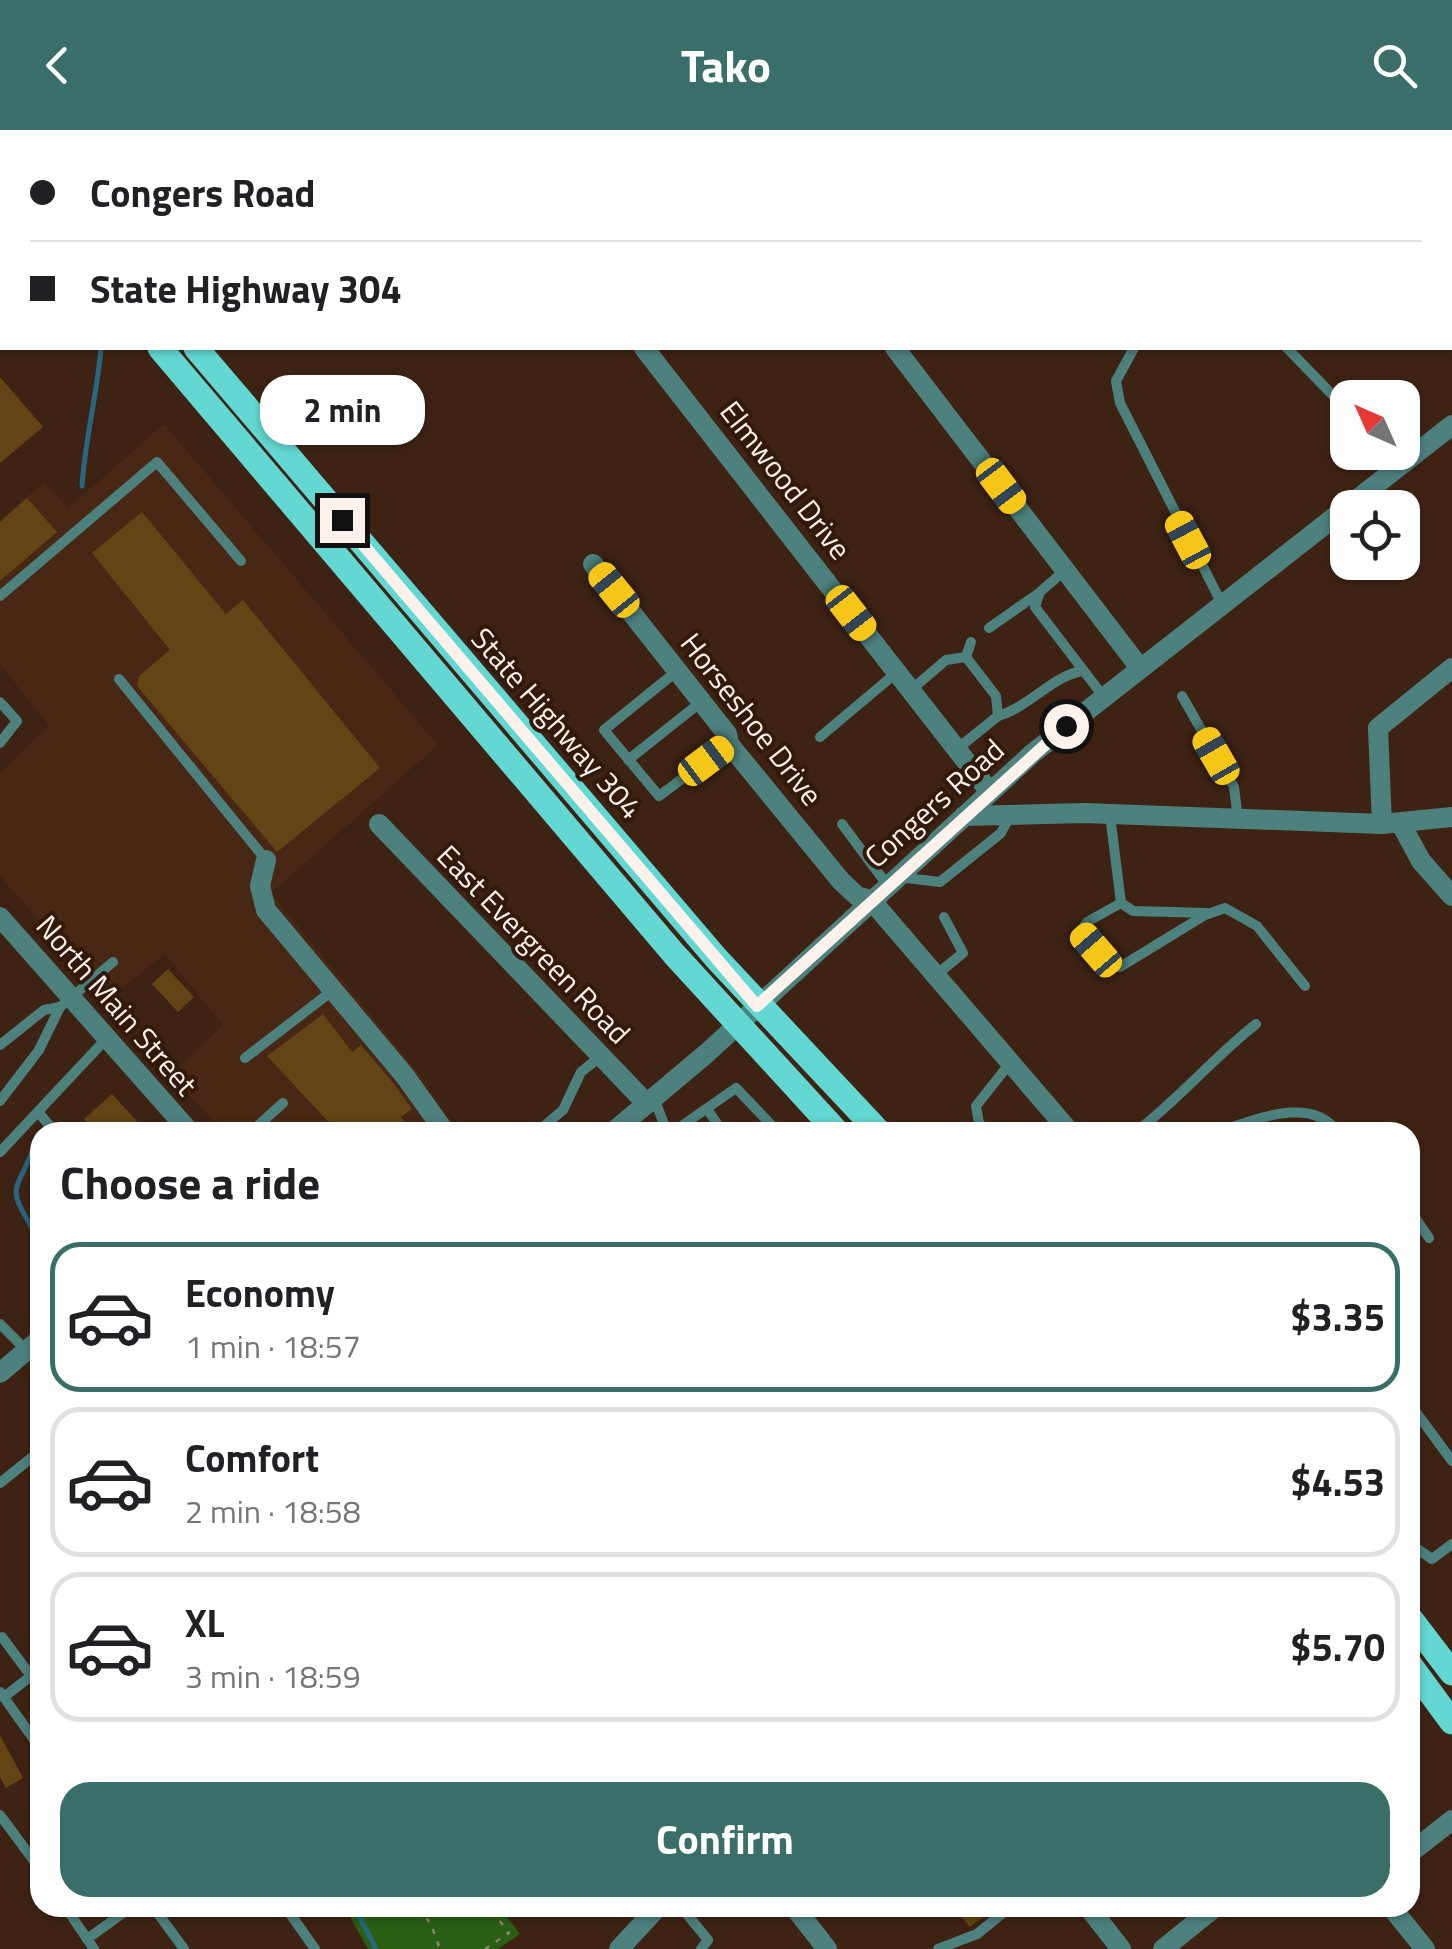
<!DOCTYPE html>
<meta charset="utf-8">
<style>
:root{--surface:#fff;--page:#f2f2f2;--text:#202124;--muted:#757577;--line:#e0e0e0;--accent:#3a6f69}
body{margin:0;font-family:"Titillium Web",sans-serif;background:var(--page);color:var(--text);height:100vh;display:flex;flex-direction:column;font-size:38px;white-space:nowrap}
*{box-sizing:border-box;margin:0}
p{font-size:32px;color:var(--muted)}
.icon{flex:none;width:55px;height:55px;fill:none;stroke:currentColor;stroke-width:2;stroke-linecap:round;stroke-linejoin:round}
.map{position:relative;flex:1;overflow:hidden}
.sheet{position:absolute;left:30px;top:992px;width:1390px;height:795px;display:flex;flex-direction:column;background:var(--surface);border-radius:30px;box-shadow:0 2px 8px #0004}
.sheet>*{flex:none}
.hud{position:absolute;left:0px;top:0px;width:1452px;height:220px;box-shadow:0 2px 8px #0004;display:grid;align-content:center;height:220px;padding:0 30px;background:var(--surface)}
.needle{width:65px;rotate:315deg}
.controls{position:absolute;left:1330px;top:250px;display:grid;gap:20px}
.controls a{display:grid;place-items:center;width:90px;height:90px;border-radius:20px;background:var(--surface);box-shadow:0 2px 8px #0004;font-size:50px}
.end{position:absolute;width:45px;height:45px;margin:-22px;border:12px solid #fcf1eb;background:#111;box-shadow:0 0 0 5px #111}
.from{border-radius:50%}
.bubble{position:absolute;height:70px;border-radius:30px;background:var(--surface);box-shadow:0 2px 8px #0004;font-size:32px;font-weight:700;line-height:70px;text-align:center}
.car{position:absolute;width:30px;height:60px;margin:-30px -15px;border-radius:12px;box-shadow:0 0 8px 2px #0007;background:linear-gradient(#f5c518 24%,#345 0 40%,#f5c518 0 76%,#345 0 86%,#f5c518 0)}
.hud b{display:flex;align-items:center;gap:35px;height:95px;font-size:38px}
.hud b+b{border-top:2px solid var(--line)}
.hud i{width:25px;height:25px;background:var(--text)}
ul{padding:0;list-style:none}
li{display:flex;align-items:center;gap:30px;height:150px;margin:0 20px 15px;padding:0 10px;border:5px solid var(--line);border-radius:30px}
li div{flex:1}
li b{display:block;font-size:38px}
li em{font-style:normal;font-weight:700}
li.active{border-color:var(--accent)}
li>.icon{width:90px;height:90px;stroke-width:1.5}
h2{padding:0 30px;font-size:45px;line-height:120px}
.primary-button{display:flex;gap:20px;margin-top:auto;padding:20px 30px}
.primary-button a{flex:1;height:115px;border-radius:30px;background:var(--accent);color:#fff;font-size:40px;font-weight:700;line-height:115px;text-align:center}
header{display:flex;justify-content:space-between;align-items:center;height:130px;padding:0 30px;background:var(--accent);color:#fff;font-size:45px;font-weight:700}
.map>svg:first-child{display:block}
.built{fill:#482714}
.green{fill:#296014}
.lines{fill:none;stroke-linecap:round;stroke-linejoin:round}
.stream{stroke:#27677f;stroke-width:5}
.building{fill:#624415}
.path{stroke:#927e73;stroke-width:2.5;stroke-dasharray:5 8;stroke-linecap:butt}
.service{stroke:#4d817e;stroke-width:10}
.minor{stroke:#4d817e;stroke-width:20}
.tertiary{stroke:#4d817e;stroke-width:20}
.primary{stroke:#63d8d2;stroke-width:25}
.route{stroke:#fcf1eb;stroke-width:12}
.labels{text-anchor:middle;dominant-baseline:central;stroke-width:8;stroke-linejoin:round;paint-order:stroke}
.street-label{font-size:30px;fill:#fcf1eb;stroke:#33190a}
</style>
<header><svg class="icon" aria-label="back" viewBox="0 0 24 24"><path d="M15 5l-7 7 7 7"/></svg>Tako<svg class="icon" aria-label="search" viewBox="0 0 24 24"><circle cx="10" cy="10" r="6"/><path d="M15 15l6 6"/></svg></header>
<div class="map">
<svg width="1452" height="1819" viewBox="0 0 1452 1819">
<rect width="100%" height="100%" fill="#3e2314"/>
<polygon class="built" points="164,294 438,615 271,763 420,945 458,1002 223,1002 171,945 223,895 165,824 108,869 0,746 0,643 49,596 0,534 0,390 44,352 68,378"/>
<polygon class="green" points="345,1778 500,1778 520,1804 498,1819 368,1819"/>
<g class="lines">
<g class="stream">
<polyline points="0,97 2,100"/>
<path d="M82,356C85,309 97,265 101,218"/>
<path d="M38,1004C18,1070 0,1047 40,1111"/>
<polyline points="355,1778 376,1819"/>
</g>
</g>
<g class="building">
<polygon points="0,247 43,297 0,333"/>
<polygon points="27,368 57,402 0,451 0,392"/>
<polygon points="142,382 226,484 243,470 380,638 277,722 137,556 139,546 170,520 92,423"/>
<polygon points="168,839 194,867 178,882 152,854"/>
<polygon points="323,884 352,922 361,915 394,954 412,979 401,987 413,1002 338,1002 267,926"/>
<polygon points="112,964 147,1002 96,1002 84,989"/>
<polygon points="0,1605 23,1648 6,1658 0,1647"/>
<polygon points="954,1778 996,1778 970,1797"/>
</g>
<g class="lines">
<g class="path">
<polyline points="418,1778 431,1794 440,1819"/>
<polyline points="485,1819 509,1803 490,1778"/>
</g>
<g class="service">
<polyline points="1134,218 1116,251 1120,273 1222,474"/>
<polyline points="1287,218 1348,281"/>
<polyline points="1064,441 1040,462 1035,477 1103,566"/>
<polyline points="0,466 157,332 241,431"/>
<polyline points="989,498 1039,463"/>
<polyline points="966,527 971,512"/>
<polyline points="677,541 604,600 659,666 729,614"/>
<polyline points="119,549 266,730"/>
<polyline points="911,560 946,530 966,527"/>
<polyline points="1182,566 1234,657 1238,689"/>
<polyline points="0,572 17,591 0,613"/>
<path d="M998,586C1029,577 1050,548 1081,541"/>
<polyline points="820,607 896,543"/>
<polyline points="957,619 998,586 996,566 966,527"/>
<polyline points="628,630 701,572"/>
<polyline points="1110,685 1121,773 1087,792 1080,802 1111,837 1120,837 1205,785 1225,778 1257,796 1305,856"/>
<polyline points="842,694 888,756"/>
<polyline points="898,747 940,752 1001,703 1011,684"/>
<polyline points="1121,773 1133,781 1207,783"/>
<polyline points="936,845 963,823 944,787"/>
<polyline points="0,915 44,880 60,877 113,832"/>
<polyline points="245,928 332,861"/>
<polyline points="654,968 667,1002"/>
<polyline points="0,971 39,920 60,877"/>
<polyline points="707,979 723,1002"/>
<polyline points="38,982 55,1002"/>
<polyline points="251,1002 283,973"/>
<polyline points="537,1002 563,980 581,942 600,927"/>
<polyline points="673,1002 736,958 778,1002"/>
<polyline points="988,1002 979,993 976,976 1010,933"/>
<path d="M1136,1002C1179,969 1213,928 1256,894"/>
<path d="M1216,1002C1254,991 1310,964 1338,1002"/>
<polyline points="0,1022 107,908"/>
<polyline points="1410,1080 1429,1108"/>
<polyline points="0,1194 26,1220"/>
<polyline points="1410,1274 1452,1331"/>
<polyline points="0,1353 40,1321"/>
<polyline points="1410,1414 1432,1429 1452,1414"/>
<polyline points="2,1507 31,1546"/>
<polyline points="0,1562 40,1618"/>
<polyline points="4,1567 40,1539"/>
<polyline points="0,1685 40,1739"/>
<polyline points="66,1778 94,1819"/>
<polyline points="154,1778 184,1819"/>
<polyline points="286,1778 315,1819"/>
<polyline points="682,1778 708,1810 701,1819"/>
<polyline points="87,1809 130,1778"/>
<polyline points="938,1819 977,1804 1009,1778"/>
</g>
<g class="minor">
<polyline points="476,0 478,2"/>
<polyline points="729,0 731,2"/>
<polyline points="657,2 660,0"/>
<polyline points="1432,2 1435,0"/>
<polyline points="644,218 990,662"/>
<polyline points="895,218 1140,538"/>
<polyline points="593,434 727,604 729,614 841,751 857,766 871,770 1070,1002"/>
<polyline points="964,686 1084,683 1382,694 1452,687"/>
<polyline points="379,694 647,974"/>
<polyline points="1382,694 1378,598 1452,538"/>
<polyline points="1401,694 1421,731 1452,766"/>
<polyline points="266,730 260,756 266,780 405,946 445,1002"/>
<polyline points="1410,1723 1452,1690"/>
<polyline points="1392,1778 1425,1819"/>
<polyline points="619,1819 657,1778"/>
<polyline points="1163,1819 1214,1778"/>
</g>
<g class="tertiary">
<polyline points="0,787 190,1002"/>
<polyline points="613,1002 707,923 1033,623 1452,295"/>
<polyline points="0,1243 40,1209"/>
<polyline points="795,1778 827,1819"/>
<polyline points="1089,1778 1121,1819"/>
</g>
<g class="primary">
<polyline points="7,0 8,2"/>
<polyline points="160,218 674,824 837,1002"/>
<polyline points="196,218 716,828 879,1002"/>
<polyline points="1410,1488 1452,1543"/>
<polyline points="1410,1535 1452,1592"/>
</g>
</g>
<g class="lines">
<polyline class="route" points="342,390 757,876 1066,596"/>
</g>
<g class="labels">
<g class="street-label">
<text transform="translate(786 350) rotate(52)">Elmwood Drive</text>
<text transform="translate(752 589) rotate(52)">Horseshoe Drive</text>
<text transform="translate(557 593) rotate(49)">State Highway 304</text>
<text transform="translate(934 673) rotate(-42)">Congers Road</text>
<text transform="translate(534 814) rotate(46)">East Evergreen Road</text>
<text transform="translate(117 875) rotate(49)">North Main Street</text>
</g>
</g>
</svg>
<div class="controls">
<a><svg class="needle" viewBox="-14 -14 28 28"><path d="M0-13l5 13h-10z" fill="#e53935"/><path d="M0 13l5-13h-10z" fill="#757577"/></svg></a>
<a><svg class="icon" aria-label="locate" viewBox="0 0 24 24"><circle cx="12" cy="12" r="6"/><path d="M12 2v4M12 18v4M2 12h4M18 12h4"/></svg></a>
</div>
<i class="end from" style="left:1066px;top:596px"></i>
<i class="end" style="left:342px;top:390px"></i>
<div class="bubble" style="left:260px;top:245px;width:165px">2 min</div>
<i class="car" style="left:1001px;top:356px;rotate:143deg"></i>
<i class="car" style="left:1188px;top:410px;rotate:332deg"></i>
<i class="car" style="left:614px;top:460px;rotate:321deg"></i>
<i class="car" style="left:851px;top:483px;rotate:142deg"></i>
<i class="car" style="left:1216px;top:626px;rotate:330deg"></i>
<i class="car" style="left:706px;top:631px;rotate:53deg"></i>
<i class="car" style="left:1096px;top:820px;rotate:319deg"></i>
<div class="hud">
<b><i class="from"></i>Congers Road</b>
<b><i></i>State Highway 304</b>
</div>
<section class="sheet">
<h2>Choose a ride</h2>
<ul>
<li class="active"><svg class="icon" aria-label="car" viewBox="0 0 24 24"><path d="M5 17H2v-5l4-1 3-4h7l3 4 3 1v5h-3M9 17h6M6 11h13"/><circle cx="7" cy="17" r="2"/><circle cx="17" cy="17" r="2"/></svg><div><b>Economy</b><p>1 min · 18:57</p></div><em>$3.35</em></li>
<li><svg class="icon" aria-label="car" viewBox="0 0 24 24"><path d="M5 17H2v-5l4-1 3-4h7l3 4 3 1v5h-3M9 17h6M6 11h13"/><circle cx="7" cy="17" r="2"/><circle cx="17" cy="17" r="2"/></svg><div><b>Comfort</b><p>2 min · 18:58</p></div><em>$4.53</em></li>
<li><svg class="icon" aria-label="car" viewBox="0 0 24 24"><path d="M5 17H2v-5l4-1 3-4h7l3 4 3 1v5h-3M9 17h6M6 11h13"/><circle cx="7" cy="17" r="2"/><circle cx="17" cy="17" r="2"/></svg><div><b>XL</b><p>3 min · 18:59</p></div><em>$5.70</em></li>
</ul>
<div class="primary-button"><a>Confirm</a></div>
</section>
</div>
